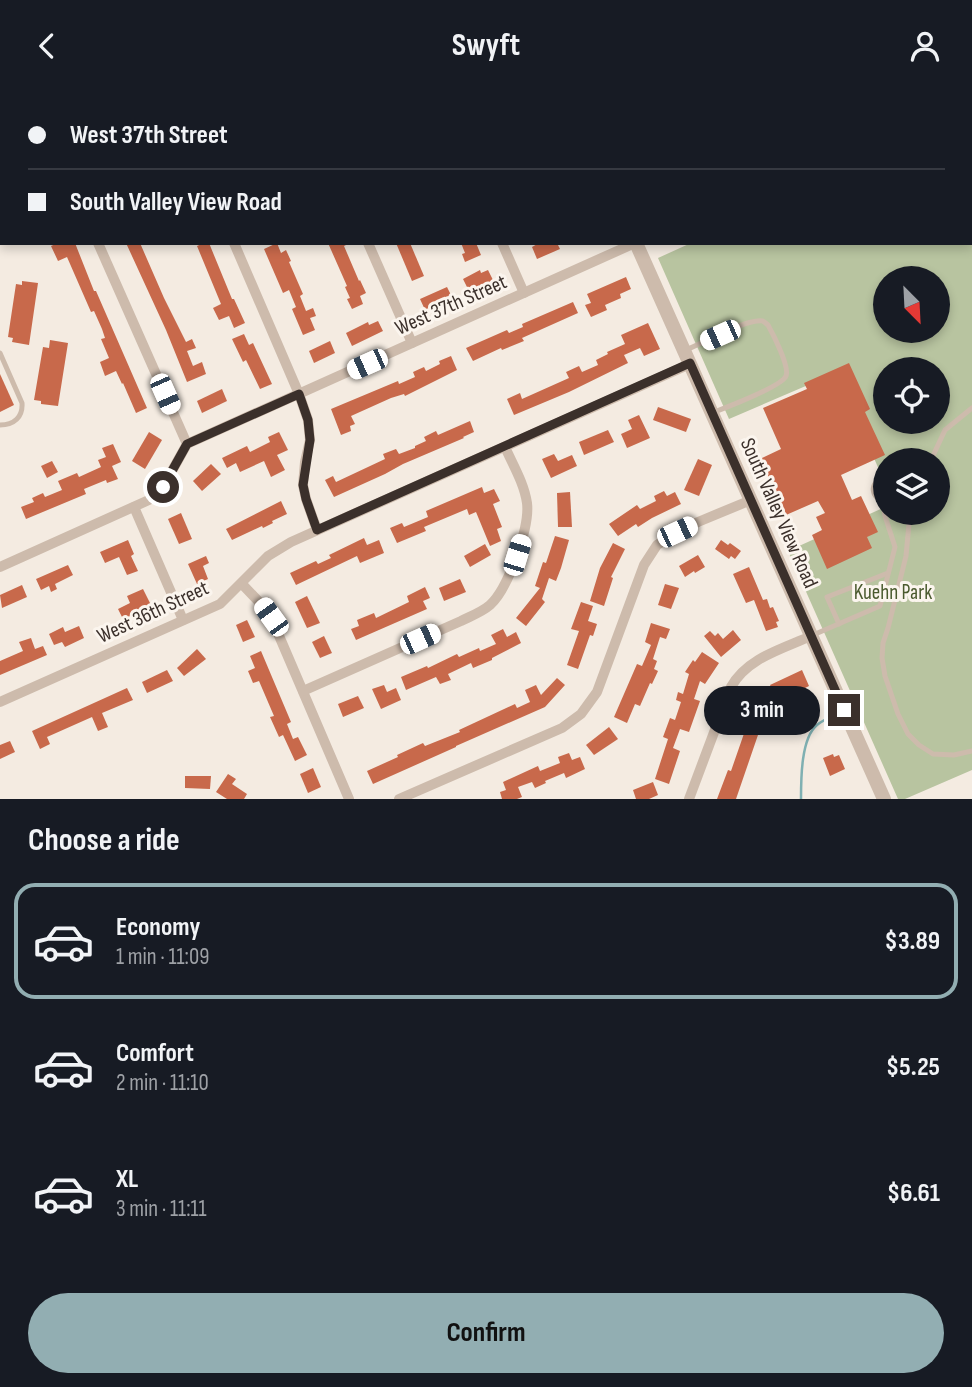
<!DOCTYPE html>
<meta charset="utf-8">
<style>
:root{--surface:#171b24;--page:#242831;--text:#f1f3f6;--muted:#9ea1a6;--line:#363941;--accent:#92aeb2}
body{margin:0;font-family:"Sofia Sans Condensed",sans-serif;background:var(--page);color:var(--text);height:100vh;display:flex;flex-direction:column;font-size:26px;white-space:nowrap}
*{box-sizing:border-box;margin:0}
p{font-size:23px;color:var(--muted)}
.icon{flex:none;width:38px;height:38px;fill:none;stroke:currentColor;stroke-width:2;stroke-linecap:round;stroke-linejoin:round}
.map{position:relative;height:708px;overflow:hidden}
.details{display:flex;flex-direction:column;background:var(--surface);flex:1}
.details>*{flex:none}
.banner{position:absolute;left:0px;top:0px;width:973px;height:154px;box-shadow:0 4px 10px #0003;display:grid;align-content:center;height:154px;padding:0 28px;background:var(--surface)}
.needle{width:46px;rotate:156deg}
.fabs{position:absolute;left:873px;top:175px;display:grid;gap:14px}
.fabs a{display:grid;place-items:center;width:77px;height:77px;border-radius:50%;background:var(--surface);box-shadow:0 4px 10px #0003;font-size:35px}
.end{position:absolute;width:32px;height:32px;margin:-16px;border:9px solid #3b302b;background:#fff;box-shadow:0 0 0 4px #fff}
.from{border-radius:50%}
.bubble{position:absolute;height:49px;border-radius:24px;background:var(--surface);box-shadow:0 4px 10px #0003;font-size:23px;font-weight:700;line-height:49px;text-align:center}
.car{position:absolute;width:21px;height:42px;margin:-21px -10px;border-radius:9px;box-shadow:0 0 5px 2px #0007;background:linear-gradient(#fff 24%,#345 0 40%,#fff 0 76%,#345 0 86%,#fff 0)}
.banner b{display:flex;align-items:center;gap:24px;height:66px;font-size:26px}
.banner b+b{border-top:2px solid var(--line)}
.banner i{width:18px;height:18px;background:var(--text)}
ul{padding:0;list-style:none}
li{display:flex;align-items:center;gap:21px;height:116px;margin:0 14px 10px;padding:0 14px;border:4px solid transparent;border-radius:21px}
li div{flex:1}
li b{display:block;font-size:26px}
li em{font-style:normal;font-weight:700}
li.active{border-color:var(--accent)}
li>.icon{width:63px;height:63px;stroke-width:1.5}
h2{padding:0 28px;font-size:32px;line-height:84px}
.button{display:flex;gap:14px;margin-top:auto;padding:14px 28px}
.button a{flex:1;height:80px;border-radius:42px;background:var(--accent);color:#111;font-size:28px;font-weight:700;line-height:80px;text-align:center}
header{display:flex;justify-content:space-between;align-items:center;height:91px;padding:0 28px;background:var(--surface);font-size:32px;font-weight:700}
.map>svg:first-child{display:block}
.green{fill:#b8c4a0;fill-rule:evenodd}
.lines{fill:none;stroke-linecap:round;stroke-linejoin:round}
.stream{stroke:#7fb0b2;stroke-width:2.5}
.building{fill:#c8694b}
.service{stroke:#cdbbac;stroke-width:5}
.minor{stroke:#cdbbac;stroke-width:10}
.tertiary{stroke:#cdbbac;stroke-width:14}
.route{stroke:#3b302b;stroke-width:9}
.labels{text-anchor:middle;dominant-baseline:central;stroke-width:6;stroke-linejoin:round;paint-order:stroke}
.street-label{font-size:21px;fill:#3b302b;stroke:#fbf5ee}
.park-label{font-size:21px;fill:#4a5a2e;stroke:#fbf5ee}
</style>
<header><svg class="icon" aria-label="back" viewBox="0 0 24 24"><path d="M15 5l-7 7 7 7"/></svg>Swyft<svg class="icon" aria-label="person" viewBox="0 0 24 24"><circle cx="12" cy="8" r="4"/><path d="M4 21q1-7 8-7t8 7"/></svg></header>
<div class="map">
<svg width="972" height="708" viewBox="0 0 972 708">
<rect width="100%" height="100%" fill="#f4ebe1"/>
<path class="green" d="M972,26V679L905,708H898L788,460L885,416L886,422H938V369H886L885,392L836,282L729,328L658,167L691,152H971ZM886,187H938V240H886ZM886,278H938V331H886Z"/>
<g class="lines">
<path class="stream" d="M801,708C801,688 801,647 817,634C823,629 833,625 841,621"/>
</g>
<g class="building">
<polygon points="58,152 75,152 94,200 96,200 147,317 136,322 123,292 122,293 116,280 105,285 100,271 109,267 101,248 105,247 102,238 94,220 91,221 67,166 58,170 51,155"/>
<polygon points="126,152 140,152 164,207 186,251 192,248 196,257 187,260 193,275 202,271 206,283 187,291 166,239"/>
<polygon points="204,152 209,152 232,208 234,208 245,232 234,237 229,225 219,229 213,217 221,213 197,155"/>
<polygon points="277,152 281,162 286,159 291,170 289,171 303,203 300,205 306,220 313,217 316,225 310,227 315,239 303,244 292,218 296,216 289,199 283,202 264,158"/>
<polygon points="328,152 350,152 344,155 359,190 360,189 366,202 360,205 363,213 352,218 347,208 350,207 345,196 347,195"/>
<polygon points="396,152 410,152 424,185 412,190"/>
<polygon points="461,152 476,152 481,164 465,171 462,163 465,162"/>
<polygon points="539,152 557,152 560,158 537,168 532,156"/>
<polygon points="480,179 481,182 488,179 493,189 470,202 463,188"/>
<polygon points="626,186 631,198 620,203 621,207 605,214 607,219 591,226 585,214 591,212 587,203"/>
<polygon points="22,190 38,192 29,254 12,251 13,247 8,246 16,193 22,194"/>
<polygon points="447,196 452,206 435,214 436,216 426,221 420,208"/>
<polygon points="573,211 578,222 522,247 524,250 502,259 501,257 473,270 466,257 507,239 509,242 523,236 522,233"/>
<polygon points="378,230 383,240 352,255 346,242 368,231 369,234"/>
<polygon points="648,232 660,258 644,265 640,257 624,264 628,272 569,301 514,324 507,308 520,302 522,308 569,287 566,281 579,275 582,281 598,274 596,269 608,263 607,261 625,253 621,244"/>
<polygon points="244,243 249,254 253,252 272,293 260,298 246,269 243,271 232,248"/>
<polygon points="50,249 68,252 58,315 41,313 41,310 34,309 43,256 49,257"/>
<polygon points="330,250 335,262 314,272 309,260"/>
<polygon points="451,265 457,279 405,305 404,303 391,307 351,325 355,333 350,335 351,340 341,344 331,318 398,290 399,293 415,286 413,281 424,276 426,280 440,273 439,270"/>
<polygon points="849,272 870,318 865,321 885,364 841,384 852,409 861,405 878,441 867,446 872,457 827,478 812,444 822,439 816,426 825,422 818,410 786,424 760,368 781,358 763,317 807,298 804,292"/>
<polygon points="0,283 14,314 0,321"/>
<polygon points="222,298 227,310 202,322 197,310"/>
<polygon points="658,316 691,328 686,341 653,329"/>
<polygon points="639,324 650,347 627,357 621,343 632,338 628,329"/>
<polygon points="470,330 474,341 463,346 464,347 403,373 385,383 334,406 325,389 333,385 336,391 385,368 383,363 396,358 399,363 415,357 415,355 426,350 424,346 436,340 438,344"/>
<polygon points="608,339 614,351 584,364 579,351"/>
<polygon points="149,341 162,349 145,378 132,370"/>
<polygon points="279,341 288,359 277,364 285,379 271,386 264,370 240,381 236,372 227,377 222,367 247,355 250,361 270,351 268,346"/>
<polygon points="113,353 121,371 112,375 118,388 107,392 106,389 84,398 86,403 26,428 21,416 34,411 32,407 43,402 45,406 62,399 58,390 77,382 79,386 101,376 98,369 106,366 102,357"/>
<polygon points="554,363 558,370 572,364 577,375 551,387 542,368"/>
<polygon points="698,368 712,374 699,405 684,399"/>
<polygon points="52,370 58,381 47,387 41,375"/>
<polygon points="211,373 221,383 202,400 193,390"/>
<polygon points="482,396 484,402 494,398 500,410 493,413 502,436 497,438 501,450 490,455 476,421 469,424 467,418 424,436 426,440 397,452 390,437 402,432 404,436 428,426 426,420"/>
<polygon points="664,400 667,405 675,401 681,413 652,427 638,436 636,433 618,445 609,433 637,414 640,418 656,410 654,405"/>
<polygon points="570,401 572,436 558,436 557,402"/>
<polygon points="281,410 287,423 272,430 273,432 263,437 262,435 232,449 226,438"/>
<polygon points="181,422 192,448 179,453 168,428"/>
<polygon points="555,445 569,449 561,477 556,490 549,487 542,508 545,511 526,535 516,527 540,497 535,495 543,471 546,472"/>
<polygon points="364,447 367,454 379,449 384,462 360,472 357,465 296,494 290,482 316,470 318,473 331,467 329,464"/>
<polygon points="128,449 134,463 131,465 138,480 127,484 119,466 105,472 100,461"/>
<polygon points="721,449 728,454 730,452 741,460 735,468 731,465 729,468 715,458"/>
<polygon points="613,452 625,458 611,486 613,487 604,515 590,510 600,477"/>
<polygon points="485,453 491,464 470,476 464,465"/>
<polygon points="698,464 705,476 695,482 694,480 685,486 679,475"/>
<polygon points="206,465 209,472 203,475 208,488 197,493 188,473"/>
<polygon points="68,474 73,484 55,493 57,498 51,501 49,495 41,499 36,488"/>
<polygon points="749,476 763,509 767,508 770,517 773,516 779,530 776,531 778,536 766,540 754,509 746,512 733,483"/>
<polygon points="460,488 466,501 444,510 439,497"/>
<polygon points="665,493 679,497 671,518 658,514"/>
<polygon points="22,494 27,506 2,517 0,504"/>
<polygon points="425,496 430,507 423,510 427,518 356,549 351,538 359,535 357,529 374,522 376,527 409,511 407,505"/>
<polygon points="143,498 151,514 143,518 144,521 124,530 118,518 130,512 127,505"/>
<polygon points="307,505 320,532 307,537 295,511"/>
<polygon points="581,511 593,515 588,530 597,533 593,545 590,544 578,578 567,574 579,540 571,538"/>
<polygon points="247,529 255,546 243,551 236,534"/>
<polygon points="651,532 670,538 666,548 660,546 653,568 657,570 654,578 658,580 652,593 650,592 640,615 635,613 627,632 614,626 637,573 642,575 651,554 645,551"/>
<polygon points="79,535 84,547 65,556 62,551 54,554 49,543 63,536 65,541"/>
<polygon points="503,538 507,546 516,541 521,552 492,567 492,569 473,577 471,572 448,583 451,589 440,593 436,586 406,599 401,586 427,575 428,577 457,563 459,566 479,557 480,560 496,553 491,544"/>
<polygon points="733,539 741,549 721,566 704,545 710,540 715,545 718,542 723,548"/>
<polygon points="324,545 332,562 320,567 312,551"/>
<polygon points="31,547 35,558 43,555 47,564 0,584 0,570 23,560 19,551"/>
<polygon points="197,558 206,568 184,585 177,577"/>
<polygon points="261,560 291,631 287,633 293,648 298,646 307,664 295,670 283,644 279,646 270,626 274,625 259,590 253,592 248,580 255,577 250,565"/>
<polygon points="702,561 719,572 705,593 700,590 694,608 700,610 689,641 680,638 673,657 680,660 669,693 655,688 668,648 663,646 670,627 675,629 681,611 676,609 678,601 683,603 689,583 685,581 693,569 695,571"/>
<polygon points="167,579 173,590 147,602 142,591"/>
<polygon points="802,579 809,595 799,600 797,596 776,606 770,594"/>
<polygon points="557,587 565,594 545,616 456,655 456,656 373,693 367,680 398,666 397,664 423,652 425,655 460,641 459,639 515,613 517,617 530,611 525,599 536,594 541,604"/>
<polygon points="384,594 387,601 396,597 401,609 381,618 372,598"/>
<polygon points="127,597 133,609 102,622 108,636 98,640 92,626 47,646 50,653 40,658 32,640"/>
<polygon points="358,605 364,617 343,626 338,613"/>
<polygon points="756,608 769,612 736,708 717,708 728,679 731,680"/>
<polygon points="609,636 618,648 594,664 586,654"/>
<polygon points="10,650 15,661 0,668 0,654"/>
<polygon points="569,662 572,669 580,666 585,678 566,687 564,682 545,690 546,692 535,697 532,691 518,696 522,706 517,708 502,708 500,701 506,699 503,691 538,675 540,680 560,672 558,666"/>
<polygon points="833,663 834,666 839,664 845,678 830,685 823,667"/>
<polygon points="313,677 321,696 308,702 300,683"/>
<polygon points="228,683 236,688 232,693 247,703 244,708 227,708 216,701"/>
<polygon points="185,685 211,685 210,698 185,697"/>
<polygon points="653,691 658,704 649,708 636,708 633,699"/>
</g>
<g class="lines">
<g class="service">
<path d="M686,259C703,252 741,231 757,230C763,229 763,230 768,234C773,243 790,276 786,285C782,295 725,317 712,322"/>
<path d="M0,262L22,312C23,326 14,334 0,334"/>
<polyline points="931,369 945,339 972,317"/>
<path d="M886,385C868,391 870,407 886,412"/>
<polyline points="910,422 906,465 888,537 883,552 882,567 885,585 898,623 908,643 919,654 933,663 954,664 972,660"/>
<polyline points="839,533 827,506 888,482"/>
<polyline points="813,544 880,515 895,456 885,425 883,412"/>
</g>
<g class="minor">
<polyline points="31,0 32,2"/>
<polyline points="168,0 169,2"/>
<polyline points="301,0 301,2"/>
<polyline points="435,0 436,2"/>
<polyline points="149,2 153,0"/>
<polyline points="870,2 874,0"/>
<polyline points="98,152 187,353"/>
<polyline points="234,152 299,303 308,329 310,349 305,371 303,394 306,408 317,439"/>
<polyline points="368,152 412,252"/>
<polyline points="502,152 524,202"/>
<polyline points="134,416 183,529"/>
<polyline points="0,476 151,408 163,396 187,353 635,152"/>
<polyline points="242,493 262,514 271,526 349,708"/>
<path d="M303,600L461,530C471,525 482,521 490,514C508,498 530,436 527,412C524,392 513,374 505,356"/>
<polyline points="0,611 220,513 268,465 291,451 690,273"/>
<polyline points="399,708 562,637 581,623 597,601 644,474 657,454 677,441 698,431 751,409"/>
<path d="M689,708L731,596C747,567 782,558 811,545"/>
</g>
<g class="tertiary">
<polyline points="569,0 570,2"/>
<polyline points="636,152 884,708"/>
</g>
</g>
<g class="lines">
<polyline class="route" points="163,396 187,353 299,303 308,329 310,349 303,394 306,408 317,439 690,272 844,619"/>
</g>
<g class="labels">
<g class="street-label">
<text transform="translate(451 214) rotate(-24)">West 37th Street</text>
<text transform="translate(779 422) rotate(66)">South Valley View Road</text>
<text transform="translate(153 521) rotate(-25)">West 36th Street</text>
</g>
<g class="park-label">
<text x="893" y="501">Kuehn Park</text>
</g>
</g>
</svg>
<div class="fabs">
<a><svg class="needle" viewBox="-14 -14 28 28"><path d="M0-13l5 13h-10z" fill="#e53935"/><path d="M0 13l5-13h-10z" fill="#9ea1a6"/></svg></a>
<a><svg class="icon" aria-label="locate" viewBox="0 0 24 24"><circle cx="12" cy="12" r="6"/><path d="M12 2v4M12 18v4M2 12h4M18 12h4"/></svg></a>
<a><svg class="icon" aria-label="layers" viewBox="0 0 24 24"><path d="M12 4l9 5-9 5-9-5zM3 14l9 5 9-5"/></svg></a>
</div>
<i class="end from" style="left:163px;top:396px"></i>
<i class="end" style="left:844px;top:619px"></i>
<div class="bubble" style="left:704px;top:595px;width:116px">3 min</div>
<i class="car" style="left:720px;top:244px;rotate:246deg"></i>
<i class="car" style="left:367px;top:273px;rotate:246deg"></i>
<i class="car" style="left:165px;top:303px;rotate:156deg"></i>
<i class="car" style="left:677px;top:441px;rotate:65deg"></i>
<i class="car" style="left:517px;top:464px;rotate:17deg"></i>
<i class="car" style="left:271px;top:526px;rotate:324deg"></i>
<i class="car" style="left:420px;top:548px;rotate:66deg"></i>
<div class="banner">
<b><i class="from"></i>West 37th Street</b>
<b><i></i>South Valley View Road</b>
</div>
</div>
<section class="details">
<h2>Choose a ride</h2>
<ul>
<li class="active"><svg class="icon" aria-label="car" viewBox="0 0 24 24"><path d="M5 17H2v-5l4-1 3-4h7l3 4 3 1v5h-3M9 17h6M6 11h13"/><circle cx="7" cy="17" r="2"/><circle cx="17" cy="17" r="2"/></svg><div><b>Economy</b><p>1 min · 11:09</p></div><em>$3.89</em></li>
<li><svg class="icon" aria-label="car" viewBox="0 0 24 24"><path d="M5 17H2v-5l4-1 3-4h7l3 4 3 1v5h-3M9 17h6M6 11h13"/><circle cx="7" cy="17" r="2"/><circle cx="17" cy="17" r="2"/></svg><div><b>Comfort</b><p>2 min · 11:10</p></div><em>$5.25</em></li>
<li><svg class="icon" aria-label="car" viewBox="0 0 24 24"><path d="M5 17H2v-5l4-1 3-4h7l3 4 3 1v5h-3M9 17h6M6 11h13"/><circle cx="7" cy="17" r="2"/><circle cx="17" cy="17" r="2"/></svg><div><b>XL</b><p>3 min · 11:11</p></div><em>$6.61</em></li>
</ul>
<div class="button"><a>Confirm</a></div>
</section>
